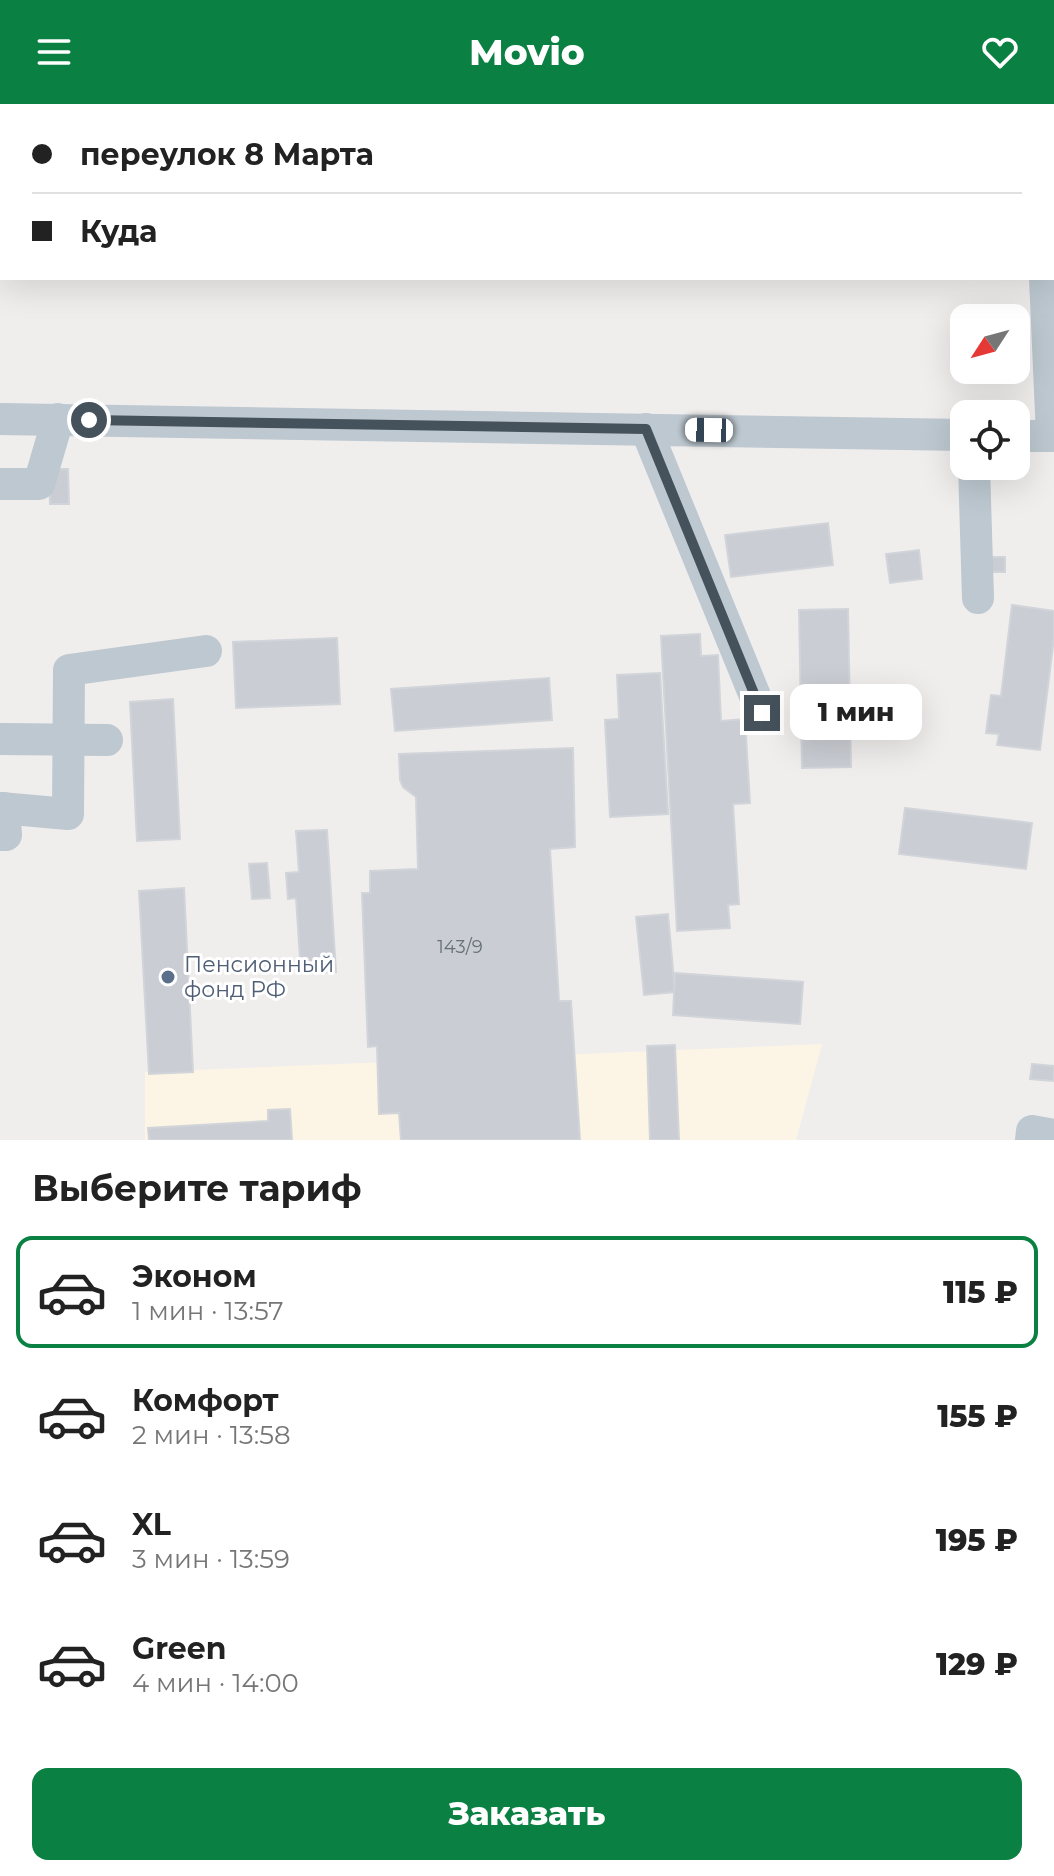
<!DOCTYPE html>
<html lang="ru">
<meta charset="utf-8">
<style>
:root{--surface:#fff;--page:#f2f2f2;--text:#222;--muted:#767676;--line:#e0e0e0;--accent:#0b8043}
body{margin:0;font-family:Montserrat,sans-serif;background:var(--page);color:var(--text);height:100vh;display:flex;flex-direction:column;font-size:30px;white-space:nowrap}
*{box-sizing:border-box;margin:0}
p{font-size:26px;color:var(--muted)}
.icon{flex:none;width:44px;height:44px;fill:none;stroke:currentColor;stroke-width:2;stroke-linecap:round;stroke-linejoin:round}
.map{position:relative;height:1036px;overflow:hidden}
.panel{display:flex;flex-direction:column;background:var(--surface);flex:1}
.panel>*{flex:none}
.hud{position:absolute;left:0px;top:0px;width:1054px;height:176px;box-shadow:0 8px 32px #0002;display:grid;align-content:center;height:176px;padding:0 32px;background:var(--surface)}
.needle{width:52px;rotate:234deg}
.tools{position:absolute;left:950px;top:200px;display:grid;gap:16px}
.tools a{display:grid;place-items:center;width:80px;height:80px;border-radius:16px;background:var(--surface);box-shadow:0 8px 32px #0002;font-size:40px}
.end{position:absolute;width:36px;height:36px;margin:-18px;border:10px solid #45515b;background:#fff;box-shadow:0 0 0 4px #fff}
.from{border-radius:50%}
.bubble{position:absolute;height:56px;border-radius:16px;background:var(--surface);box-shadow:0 8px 32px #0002;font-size:26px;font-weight:800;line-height:56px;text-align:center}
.car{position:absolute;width:24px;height:48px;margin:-24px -12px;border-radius:10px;box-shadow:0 0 6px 2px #0007;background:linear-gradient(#fff 24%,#345 0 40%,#fff 0 76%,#345 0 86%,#fff 0)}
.hud b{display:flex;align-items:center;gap:28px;height:76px;font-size:30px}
.hud b+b{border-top:2px solid var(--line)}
.hud i{width:20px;height:20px;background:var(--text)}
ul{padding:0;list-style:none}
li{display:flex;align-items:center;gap:24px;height:112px;margin:0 16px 12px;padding:0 16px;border:4px solid transparent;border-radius:16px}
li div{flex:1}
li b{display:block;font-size:30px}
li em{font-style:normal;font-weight:800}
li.selected{border-color:var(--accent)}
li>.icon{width:72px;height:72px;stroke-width:1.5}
h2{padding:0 32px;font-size:36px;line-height:96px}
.action{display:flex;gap:16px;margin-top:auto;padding:16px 32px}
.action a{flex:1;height:92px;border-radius:16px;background:var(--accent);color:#fff;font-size:32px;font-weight:800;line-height:92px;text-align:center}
header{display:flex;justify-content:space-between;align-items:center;height:104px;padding:0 32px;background:var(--accent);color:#fff;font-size:36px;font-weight:800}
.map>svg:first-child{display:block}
.commercial{fill:#fcf5e5}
.building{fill:#cacdd3;stroke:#d1d4d9;stroke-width:2}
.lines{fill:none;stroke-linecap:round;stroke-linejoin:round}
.minor{stroke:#bdc8d0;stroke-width:32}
.route{stroke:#45515b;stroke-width:10}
.service-dot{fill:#5c6f8a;stroke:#fff;stroke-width:3}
.labels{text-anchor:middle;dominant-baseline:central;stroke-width:6;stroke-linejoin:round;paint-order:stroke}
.number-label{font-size:18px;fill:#667079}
.service-label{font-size:22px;fill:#4e5e75;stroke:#fff;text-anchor:start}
</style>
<header><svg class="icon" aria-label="menu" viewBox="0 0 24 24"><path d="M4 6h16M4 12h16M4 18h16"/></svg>Movio<svg class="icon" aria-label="heart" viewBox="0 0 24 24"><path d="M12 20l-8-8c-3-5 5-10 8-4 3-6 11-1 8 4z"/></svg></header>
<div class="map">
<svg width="1054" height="1036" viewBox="0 0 1054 1036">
<rect width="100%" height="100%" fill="#f0eded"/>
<polygon class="commercial" points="822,940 796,1036 145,1036 145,968"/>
<g class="building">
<polygon points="0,0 36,0 2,2 2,33"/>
<polygon points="763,0 860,0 763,2"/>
<polygon points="1054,0 1054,97 1052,57"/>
<rect x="0" y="56" width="2" height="38"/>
<polygon points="49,365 68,365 69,400 50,400"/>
<polygon points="828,419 833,461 731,473 725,431"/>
<polygon points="919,446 922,475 890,479 886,450"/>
<rect x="991" y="453" width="14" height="15"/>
<polygon points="1012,501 1054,507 1054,534 1040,646 997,641 999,630 986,629 991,591 1001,592"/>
<polygon points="848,505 851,663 802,664 799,506"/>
<polygon points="700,530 701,552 718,551 721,617 745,615 750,699 733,700 739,800 728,801 730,824 677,827 661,532"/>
<polygon points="337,534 340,600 236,604 233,538"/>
<polygon points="660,569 668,710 610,713 605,616 619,615 617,571"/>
<polygon points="549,574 552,616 395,627 391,585"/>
<polygon points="173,595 180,735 137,737 130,598"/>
<polygon points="573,644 575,743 550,745 559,897 571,897 580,1036 401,1036 399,1009 379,1010 377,942 368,943 362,789 370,789 370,767 418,765 416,693 403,683 400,676 399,650"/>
<polygon points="905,704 1032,719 1026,765 899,750"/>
<polygon points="327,726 336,868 301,870 296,794 288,795 286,769 299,768 296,727"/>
<polygon points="267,759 270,794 252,795 249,760"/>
<polygon points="184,784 193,968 149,970 139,787"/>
<polygon points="668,810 675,888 644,891 636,813"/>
<polygon points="675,869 803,878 800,920 673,911"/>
<polygon points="675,941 679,1036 650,1036 647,942"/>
<polygon points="1032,960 1054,962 1054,977 1030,975"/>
<polygon points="290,1005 292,1036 149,1036 148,1024 268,1017 268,1006"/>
</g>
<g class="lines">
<g class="minor">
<polyline points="1038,0 1039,2"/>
<polyline points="1045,174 1052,332"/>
<polyline points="0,315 964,331"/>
<polyline points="646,325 762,609"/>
<polyline points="1016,332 1054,332"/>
<polyline points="974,362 978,494"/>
<polyline points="0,380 39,380 58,315"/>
<polyline points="0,635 107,636"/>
<polyline points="0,704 68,710 69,566 206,547"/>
<polyline points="0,731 6,731 4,704"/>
<polyline points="1031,1036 1032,1027 1054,1031"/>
</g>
</g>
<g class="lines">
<polyline class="route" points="89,316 646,325 762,609"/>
</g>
<circle class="service-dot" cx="168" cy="873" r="8"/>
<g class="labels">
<g class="number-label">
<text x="460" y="843">143/9</text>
</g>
<g class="service-label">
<text x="184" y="860">Пенсионный<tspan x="184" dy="25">фонд РФ</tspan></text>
</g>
</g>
</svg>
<div class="tools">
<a><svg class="needle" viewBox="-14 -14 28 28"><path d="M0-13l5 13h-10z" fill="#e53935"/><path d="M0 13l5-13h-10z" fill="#767676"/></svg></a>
<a><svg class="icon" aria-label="locate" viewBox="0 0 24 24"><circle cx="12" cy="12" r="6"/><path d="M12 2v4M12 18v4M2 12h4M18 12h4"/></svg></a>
</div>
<i class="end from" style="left:89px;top:316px"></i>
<i class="end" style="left:762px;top:609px"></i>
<div class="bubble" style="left:790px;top:580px;width:132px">1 мин</div>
<i class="car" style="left:709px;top:326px;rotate:271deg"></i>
<div class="hud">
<b><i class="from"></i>переулок 8 Марта</b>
<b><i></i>Куда</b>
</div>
</div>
<section class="panel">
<h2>Выберите тариф</h2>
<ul>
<li class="selected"><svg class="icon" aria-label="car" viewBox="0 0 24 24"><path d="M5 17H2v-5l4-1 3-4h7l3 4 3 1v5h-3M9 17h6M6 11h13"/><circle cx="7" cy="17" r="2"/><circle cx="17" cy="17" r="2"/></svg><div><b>Эконом</b><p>1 мин · 13:57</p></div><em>115 ₽</em></li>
<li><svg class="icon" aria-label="car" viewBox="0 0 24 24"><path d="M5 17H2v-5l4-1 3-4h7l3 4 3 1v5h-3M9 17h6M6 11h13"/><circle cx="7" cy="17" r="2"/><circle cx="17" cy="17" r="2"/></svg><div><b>Комфорт</b><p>2 мин · 13:58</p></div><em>155 ₽</em></li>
<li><svg class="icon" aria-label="car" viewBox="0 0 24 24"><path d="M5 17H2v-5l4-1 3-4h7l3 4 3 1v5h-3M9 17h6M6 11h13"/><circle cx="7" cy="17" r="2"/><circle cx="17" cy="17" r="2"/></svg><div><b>XL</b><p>3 мин · 13:59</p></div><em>195 ₽</em></li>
<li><svg class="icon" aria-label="car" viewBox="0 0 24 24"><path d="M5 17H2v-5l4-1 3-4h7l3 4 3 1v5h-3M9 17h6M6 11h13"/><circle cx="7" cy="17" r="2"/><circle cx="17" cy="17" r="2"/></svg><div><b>Green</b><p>4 мин · 14:00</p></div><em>129 ₽</em></li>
</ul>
<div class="action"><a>Заказать</a></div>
</section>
